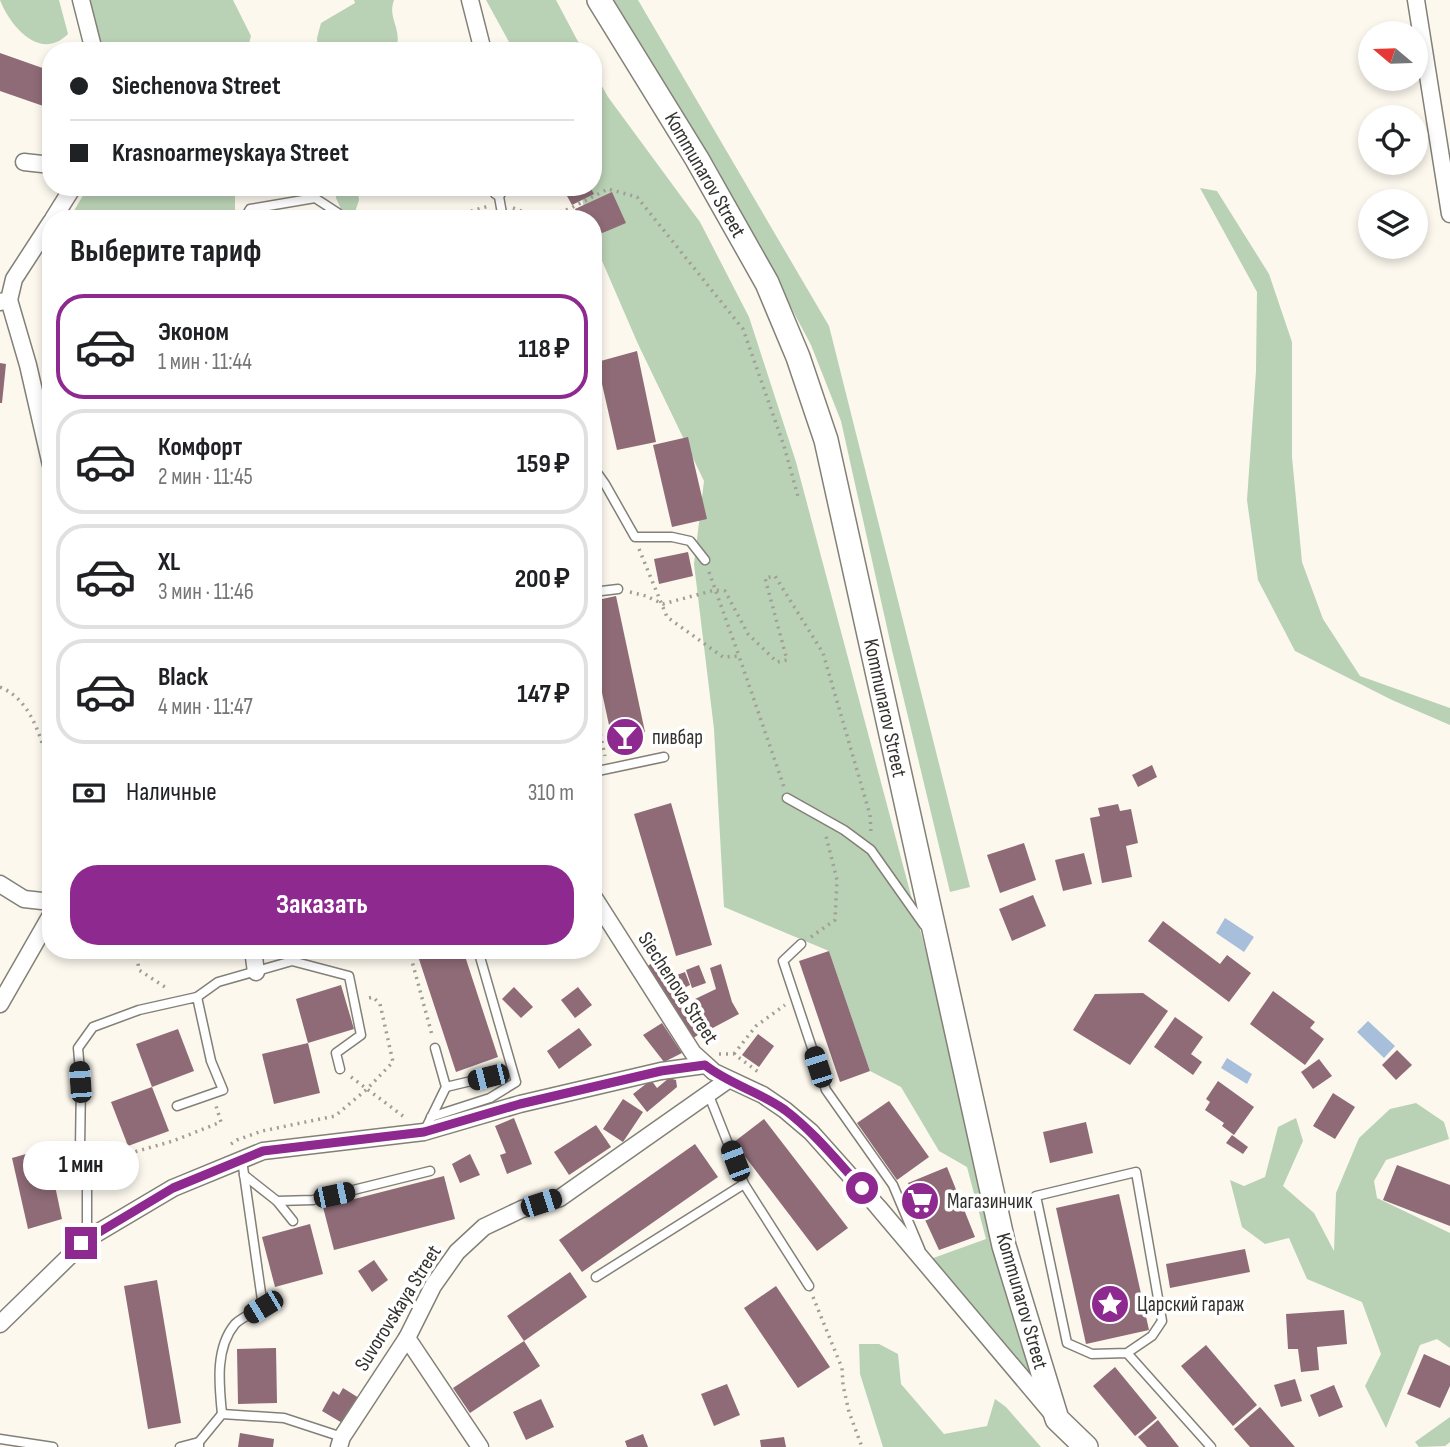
<!DOCTYPE html>
<html lang="ru">
<meta charset="utf-8">
<style>
:root{--surface:#fff;--page:#f2f2f2;--text:#202124;--muted:#757577;--line:#e0e0e0;--accent:#8d298f}
body{margin:0;font-family:"Sofia Sans Condensed",sans-serif;background:var(--page);color:var(--text);height:100vh;display:flex;flex-direction:column;font-size:26px;white-space:nowrap}
*{box-sizing:border-box;margin:0}
p{font-size:23px;color:var(--muted)}
.icon{flex:none;width:38px;height:38px;fill:none;stroke:currentColor;stroke-width:2;stroke-linecap:round;stroke-linejoin:round}
.map{position:relative;flex:1;overflow:hidden}
.side{position:absolute;left:42px;top:210px;width:560px;height:749px;display:flex;flex-direction:column;background:var(--surface);border-radius:28px;box-shadow:0 4px 10px #0003}
.side>*{flex:none}
.guide{position:absolute;left:42px;top:42px;width:560px;height:154px;border-radius:28px;box-shadow:0 4px 10px #0003;display:grid;align-content:center;height:154px;padding:0 28px;background:var(--surface)}
.needle{width:46px;rotate:289deg}
.tools{position:absolute;left:1358px;top:21px;display:grid;gap:14px}
.tools a{display:grid;place-items:center;width:70px;height:70px;border-radius:50%;background:var(--surface);box-shadow:0 4px 10px #0003;font-size:35px}
.end{position:absolute;width:32px;height:32px;margin:-16px;border:9px solid #8d298f;background:#fff;box-shadow:0 0 0 4px #fff}
.from{border-radius:50%}
.bubble{position:absolute;height:49px;border-radius:24px;background:var(--surface);box-shadow:0 4px 10px #0003;font-size:23px;font-weight:700;line-height:49px;text-align:center}
.car{position:absolute;width:21px;height:42px;margin:-21px -10px;border-radius:9px;box-shadow:0 0 5px 2px #0007;background:linear-gradient(#222 24%,#8ab4d8 0 40%,#222 0 76%,#8ab4d8 0 86%,#222 0)}
.guide b{display:flex;align-items:center;gap:24px;height:66px;font-size:26px}
.guide b+b{border-top:2px solid var(--line)}
.guide i{width:18px;height:18px;background:var(--text)}
ul{padding:0;list-style:none}
li{display:flex;align-items:center;gap:21px;height:105px;margin:0 14px 10px;padding:0 14px;border:4px solid var(--line);border-radius:28px}
li div{flex:1}
li b{display:block;font-size:26px}
li em{font-style:normal;font-weight:700}
li.current{border-color:var(--accent)}
li>.icon{width:63px;height:63px;stroke-width:1.5}
h2{padding:0 28px;font-size:32px;line-height:84px}
.pay{display:flex;align-items:center;gap:18px;height:77px;padding:0 28px;font-size:26px}
.pay p{margin-inline-start:auto}
.action{display:flex;gap:14px;margin-top:auto;padding:14px 28px}
.action a{flex:1;height:80px;border-radius:28px;background:var(--accent);color:#fff;font-size:28px;font-weight:700;line-height:80px;text-align:center}
.map>svg:first-child{display:block}
.forest{fill:#b9d1b5}
.water{fill:#a7bfdb}
.building{fill:#8e6b76}
.lines{fill:none;stroke-linecap:round;stroke-linejoin:round}
.lane-casing{stroke:#838077;stroke-width:11}
.street-casing{stroke:#838077;stroke-width:19}
.secondary-casing{stroke:#838077;stroke-width:26}
.path{stroke:#a19e97;stroke-width:3.5;stroke-dasharray:2 5;stroke-linecap:butt}
.lane{stroke:#fff;stroke-width:8}
.street{stroke:#fff;stroke-width:16}
.secondary{stroke:#fff;stroke-width:23}
.route{stroke:#8d298f;stroke-width:9}
.labels{text-anchor:middle;dominant-baseline:central;stroke-width:7;stroke-linejoin:round;paint-order:stroke}
.street-label{font-size:21px;fill:#33322e;stroke:#fff}
.poi-label{font-size:21px;fill:#33322e;stroke:#fff;text-anchor:start}
</style>
<div class="map">
<svg width="1450" height="1447" viewBox="0 0 1450 1447">
<rect width="100%" height="100%" fill="#fcf8ee"/>
<g class="forest">
<path d="M0,0H59L68,34C40,62 10,26 0,0Z"/>
<polygon points="86,0 233,0 251,36 247,51 100,51"/>
<path d="M354,0H394C387,19 403,28 396,51H318L317,38L321,23L355,3Z"/>
<polygon points="486,0 556,0 583,51 514,51"/>
<polygon points="614,0 638,0 829,326 970,887 950,892 892,650 841,421 811,345 716,166"/>
<polygon points="593,70 608,97 700,222 749,317 796,462 1004,1246 1057,1419 925,1261 986,1239 967,1167 939,1151 901,1087 870,1071 829,951 724,907 714,729 694,564 704,481 638,344 593,240 593,219 586,219 580,187 593,187"/>
<polygon points="88,187 235,187 235,219 69,219"/>
<polygon points="337,187 357,187 359,200 354,215 345,218 336,198"/>
<polygon points="1200,188 1217,191 1269,274 1292,342 1292,457 1302,562 1323,619 1360,676 1450,708 1450,725 1392,700 1295,651 1258,580 1247,500 1256,371 1257,292"/>
<polygon points="1416,1103 1444,1122 1449,1139 1386,1160 1374,1181 1377,1198 1450,1233 1450,1348 1437,1339 1420,1345 1386,1428 1365,1386 1381,1354 1362,1302 1307,1279 1289,1238 1265,1244 1242,1227 1230,1180 1244,1186 1265,1177 1278,1127 1296,1118 1303,1141 1283,1186 1314,1213 1334,1251 1336,1193 1359,1138 1390,1109"/>
<polygon points="859,1344 879,1344 898,1354 901,1384 944,1434 987,1426 995,1399 1006,1407 1041,1447 883,1447 860,1374"/>
<polygon points="1450,1417 1450,1442 1445,1446 1419,1447 1415,1442"/>
</g>
<g class="water">
<polygon points="1225,918 1254,937 1244,952 1216,933"/>
<polygon points="1368,1021 1395,1046 1384,1058 1357,1032"/>
<polygon points="1227,1058 1252,1074 1247,1084 1221,1068"/>
</g>
<g class="building">
<polygon points="0,53 51,71 49,108 0,91"/>
<polygon points="562,187 590,187 594,194 572,205"/>
<polygon points="612,192 626,223 593,237 593,219 579,219 575,209"/>
<polygon points="637,351 656,442 617,450 597,362"/>
<polygon points="0,363 6,364 2,403 0,403"/>
<polygon points="688,437 707,519 672,527 653,445"/>
<polygon points="688,552 693,576 659,584 654,559"/>
<polygon points="616,596 645,732 612,739 593,651 593,601"/>
<polygon points="1152,765 1157,777 1138,787 1132,775"/>
<polygon points="671,803 712,945 676,956 634,814"/>
<polygon points="1118,804 1120,811 1131,809 1138,843 1126,846 1132,877 1102,883 1090,818 1100,816 1098,808"/>
<polygon points="1024,843 1036,880 1000,893 987,855"/>
<polygon points="1084,853 1092,884 1063,891 1055,860"/>
<polygon points="1033,895 1046,926 1012,941 999,909"/>
<polygon points="1163,921 1220,964 1227,955 1251,973 1229,1002 1148,941"/>
<polygon points="416,950 463,950 498,1057 456,1072"/>
<polygon points="829,951 870,1071 840,1082 799,961"/>
<polygon points="657,960 665,973 662,975 671,991 674,989 691,1018 688,1020 698,1035 690,1040 646,967"/>
<polygon points="721,964 732,1002 739,1014 709,1030 693,1000 716,989 710,968"/>
<polygon points="699,965 706,983 692,988 686,970"/>
<polygon points="685,972 690,985 680,990 674,976"/>
<polygon points="341,985 354,1029 308,1043 296,999"/>
<polygon points="514,987 533,1007 521,1018 502,999"/>
<polygon points="578,987 592,1005 575,1018 561,1000"/>
<polygon points="1273,991 1315,1022 1310,1028 1324,1039 1305,1065 1250,1024"/>
<polygon points="1143,993 1168,1011 1130,1065 1073,1030 1095,994"/>
<polygon points="1175,1017 1203,1037 1191,1054 1202,1062 1193,1075 1154,1047"/>
<polygon points="662,1023 682,1053 664,1062 643,1035"/>
<polygon points="579,1028 592,1045 559,1069 547,1051"/>
<polygon points="178,1029 194,1071 152,1087 136,1044"/>
<polygon points="758,1034 774,1046 759,1067 742,1055"/>
<polygon points="308,1043 320,1093 274,1104 262,1054"/>
<polygon points="1397,1050 1412,1065 1396,1080 1382,1065"/>
<polygon points="1319,1059 1332,1076 1313,1089 1301,1072"/>
<polygon points="669,1078 676,1080 677,1087 647,1112 633,1094 651,1080 657,1088"/>
<polygon points="1218,1081 1254,1107 1234,1135 1222,1126 1224,1123 1205,1110 1210,1102 1206,1099"/>
<polygon points="152,1087 169,1131 128,1146 111,1102"/>
<polygon points="1333,1093 1355,1107 1335,1139 1313,1126"/>
<polygon points="623,1099 643,1112 623,1142 603,1129"/>
<polygon points="889,1101 929,1157 897,1180 857,1123"/>
<polygon points="514,1118 532,1164 507,1174 500,1155 506,1153 495,1126"/>
<polygon points="764,1119 848,1228 817,1251 734,1142"/>
<polygon points="1086,1122 1093,1153 1050,1163 1043,1132"/>
<polygon points="596,1125 611,1147 569,1175 554,1152"/>
<polygon points="1232,1135 1248,1147 1243,1154 1226,1143"/>
<polygon points="695,1144 718,1177 582,1272 559,1240"/>
<polygon points="47,1148 62,1219 28,1229 12,1158"/>
<polygon points="470,1154 480,1175 460,1183 452,1164"/>
<polygon points="1397,1165 1450,1185 1450,1226 1383,1200"/>
<polygon points="947,1167 975,1237 939,1250 908,1183"/>
<polygon points="444,1176 455,1219 334,1250 323,1207"/>
<polygon points="1119,1194 1149,1330 1086,1344 1056,1208"/>
<polygon points="310,1224 323,1274 275,1287 262,1237"/>
<polygon points="1245,1249 1250,1272 1170,1288 1166,1264"/>
<polygon points="374,1260 388,1280 372,1292 358,1271"/>
<polygon points="570,1272 587,1297 524,1341 507,1316"/>
<polygon points="157,1280 181,1423 148,1429 124,1286"/>
<polygon points="776,1286 830,1367 798,1388 744,1308"/>
<polygon points="1344,1310 1347,1344 1317,1347 1319,1370 1301,1372 1298,1349 1288,1349 1286,1314"/>
<polygon points="524,1341 540,1366 470,1413 453,1388"/>
<polygon points="1206,1345 1257,1405 1233,1426 1181,1366"/>
<polygon points="276,1348 277,1403 238,1404 237,1349"/>
<polygon points="1424,1354 1450,1366 1450,1386 1440,1408 1407,1394"/>
<polygon points="1115,1367 1157,1418 1135,1436 1093,1386"/>
<polygon points="1295,1379 1302,1401 1281,1407 1274,1385"/>
<polygon points="727,1384 740,1415 714,1426 701,1394"/>
<polygon points="1334,1385 1343,1407 1319,1417 1310,1395"/>
<polygon points="343,1388 359,1398 344,1424 322,1411 333,1391 339,1395"/>
<polygon points="541,1399 554,1427 526,1440 513,1412"/>
<polygon points="1260,1407 1295,1447 1250,1447 1234,1429"/>
<polygon points="1158,1420 1179,1447 1147,1447 1138,1437"/>
<polygon points="240,1433 274,1439 273,1447 238,1447"/>
<polygon points="643,1434 648,1447 627,1447 625,1441"/>
<polygon points="784,1437 786,1447 761,1447 760,1440"/>
</g>
<g class="lines">
<defs>
<g id="lane">
<polyline points="498,191 503,219"/>
<polyline points="244,219 250,209 315,198 338,213 340,219"/>
<polyline points="593,467 605,484 635,537 672,537 690,541 705,560"/>
<polyline points="593,592 618,589"/>
<polyline points="593,772 664,757"/>
<polyline points="787,798 844,830 871,850 924,925 929,928"/>
<polyline points="801,944 783,961 826,1090 893,1185 920,1249"/>
<polyline points="197,997 218,982 292,961 349,976 361,1035 336,1053 340,1069"/>
<polyline points="446,1087 488,1077"/>
<polyline points="708,1093 744,1184 809,1286"/>
<polyline points="431,1117 490,1098 516,1082 478,950"/>
<polyline points="424,1132 446,1087 435,1048"/>
<polyline points="244,1175 277,1201 313,1200 430,1171"/>
<polyline points="277,1201 293,1221"/>
<polyline points="87,1239 87,1185 80,1148 81,1082 78,1048 93,1027 139,1010 197,997 211,1061 223,1090 177,1106"/>
<polyline points="596,1277 744,1184"/>
<polyline points="1127,1353 1092,1354 1067,1343 1036,1196 1136,1172 1162,1321 1152,1336 1127,1353 1211,1447"/>
<path d="M222,1414C219,1384 215,1348 235,1324C242,1317 255,1312 263,1307L242,1160"/>
<polyline points="0,1439 53,1447"/>
<polyline points="180,1447 199,1442"/>
<polyline points="199,1447 199,1442 222,1414 284,1418 342,1437"/>
</g>
<g id="street">
<polyline points="81,0 94,51"/>
<polyline points="470,0 483,51"/>
<polyline points="1416,0 1450,214"/>
<polyline points="24,162 51,165"/>
<polyline points="498,187 498,191"/>
<polyline points="53,219 73,187"/>
<polyline points="9,300 28,365 51,465"/>
<polyline points="0,302 9,300 14,279 51,222"/>
<polyline points="0,884 24,899 51,902"/>
<polyline points="593,896 693,1053 714,1072 763,1095 785,1110 811,1132 878,1207 1051,1412"/>
<polyline points="253,950 256,972"/>
<polyline points="0,1004 51,915"/>
<polyline points="0,1324 87,1239 173,1188 263,1151 424,1132 520,1104 661,1071 705,1065"/>
<polyline points="407,1338 480,1447"/>
<polyline points="339,1447 342,1437 407,1338 433,1286 457,1252 484,1227 522,1209 560,1198 728,1080"/>
</g>
<polyline id="secondary" points="599,0 697,159 767,283 798,357 826,440 1004,1246 1057,1419 1086,1447"/>
</defs>
<use href="#lane" class="lane-casing"/>
<use href="#street" class="street-casing"/>
<use href="#secondary" class="secondary-casing"/>
<g class="path">
<polyline points="513,208 540,218 569,209 608,189 637,197 743,329 784,446 799,500"/>
<polyline points="444,219 489,206"/>
<polyline points="639,549 667,617 723,657 739,656 784,787"/>
<polyline points="709,572 739,656"/>
<polyline points="630,592 646,596 663,604 715,590 725,591 748,634 777,662 787,660 765,578 775,576 823,653 870,815 871,833"/>
<path d="M0,687C34,701 42,743 51,774"/>
<polyline points="593,700 605,756"/>
<polyline points="811,937 835,920 837,880 825,832"/>
<polyline points="136,950 139,970 168,989"/>
<polyline points="409,950 432,1035"/>
<polyline points="719,1054 734,1054 761,1074"/>
<polyline points="734,1054 756,1026 785,1005"/>
<polyline points="351,1077 403,1116"/>
<polyline points="231,1144 237,1140 262,1131 335,1116 367,1089 393,1062 380,1004 373,997 365,999"/>
<polyline points="95,1163 173,1141 221,1122 216,1106"/>
<polyline points="813,1297 842,1368 843,1385 849,1412 862,1447"/>
</g>
<use href="#lane" class="lane"/>
<use href="#street" class="street"/>
<use href="#secondary" class="secondary"/>
</g>
<g class="lines">
<path class="route" d="M81,1243L173,1188L263,1151L424,1132L520,1104L661,1071L705,1065C729,1084 760,1092 785,1110C814,1132 837,1161 862,1188"/>
</g>
<defs>
<symbol id="bar-disc" viewBox="-11 -11 22 22"><circle r="9.5" fill="#8d298f" stroke="#fff"/><path d="M-6-5H6L.8 .8V4.5H3.5V6h-7V4.5H-.8V.8Z" fill="#fff"/></symbol>
<symbol id="supermarket-disc" viewBox="-11 -11 22 22"><circle r="9.5" fill="#8d298f" stroke="#fff"/><path d="M-6-5.5h2.5l.6 2H6L4.5 2H-2.5L-4.4-4H-6ZM-1.5 3.2a1.3 1.3 0 1 0 .1 0ZM3 3.2a1.3 1.3 0 1 0 .1 0Z" fill="#fff"/></symbol>
<symbol id="sight-disc" viewBox="-11 -11 22 22"><circle r="9.5" fill="#8d298f" stroke="#fff"/><path d="M0-6L1.8-2.2L6-1.7L2.9 1.2L3.7 5.4L0 3.3L-3.7 5.4L-2.9 1.2L-6-1.7L-1.8-2.2Z" fill="#fff"/></symbol>
</defs>
<g fill-rule="evenodd">
<use href="#bar-disc" x="603" y="715" width="44" height="44"/>
<use href="#supermarket-disc" x="898" y="1179" width="44" height="44"/>
<use href="#sight-disc" x="1088" y="1282" width="44" height="44"/>
</g>
<g class="labels">
<g class="street-label">
<text transform="translate(705 175) rotate(60)">Kommunarov Street</text>
<text transform="translate(885 708) rotate(78)">Kommunarov Street</text>
<text transform="translate(678 988) rotate(57)">Siechenova Street</text>
<text transform="translate(1022 1301) rotate(74)">Kommunarov Street</text>
<text transform="translate(398 1308) rotate(-58)">Suvorovskaya Street</text>
</g>
<g class="poi-label">
<text x="652" y="737">пивбар</text>
<text x="947" y="1201">Магазинчик</text>
<text x="1137" y="1304">Царский гараж</text>
</g>
</g>
</svg>
<div class="tools">
<a><svg class="needle" viewBox="-14 -14 28 28"><path d="M0-13l5 13h-10z" fill="#e53935"/><path d="M0 13l5-13h-10z" fill="#757577"/></svg></a>
<a><svg class="icon" aria-label="locate" viewBox="0 0 24 24"><circle cx="12" cy="12" r="6"/><path d="M12 2v4M12 18v4M2 12h4M18 12h4"/></svg></a>
<a><svg class="icon" aria-label="layers" viewBox="0 0 24 24"><path d="M12 4l9 5-9 5-9-5zM3 14l9 5 9-5"/></svg></a>
</div>
<i class="end from" style="left:862px;top:1188px"></i>
<i class="end" style="left:81px;top:1243px"></i>
<div class="bubble" style="left:23px;top:1141px;width:116px">1 мин</div>
<i class="car" style="left:818px;top:1067px;rotate:342deg"></i>
<i class="car" style="left:488px;top:1077px;rotate:256deg"></i>
<i class="car" style="left:80px;top:1082px;rotate:356deg"></i>
<i class="car" style="left:735px;top:1161px;rotate:339deg"></i>
<i class="car" style="left:334px;top:1195px;rotate:78deg"></i>
<i class="car" style="left:541px;top:1203px;rotate:72deg"></i>
<i class="car" style="left:263px;top:1307px;rotate:239deg"></i>
<div class="guide">
<b><i class="from"></i>Siechenova Street</b>
<b><i></i>Krasnoarmeyskaya Street</b>
</div>
<section class="side">
<h2>Выберите тариф</h2>
<ul>
<li class="current"><svg class="icon" aria-label="car" viewBox="0 0 24 24"><path d="M5 17H2v-5l4-1 3-4h7l3 4 3 1v5h-3M9 17h6M6 11h13"/><circle cx="7" cy="17" r="2"/><circle cx="17" cy="17" r="2"/></svg><div><b>Эконом</b><p>1 мин · 11:44</p></div><em>118 ₽</em></li>
<li><svg class="icon" aria-label="car" viewBox="0 0 24 24"><path d="M5 17H2v-5l4-1 3-4h7l3 4 3 1v5h-3M9 17h6M6 11h13"/><circle cx="7" cy="17" r="2"/><circle cx="17" cy="17" r="2"/></svg><div><b>Комфорт</b><p>2 мин · 11:45</p></div><em>159 ₽</em></li>
<li><svg class="icon" aria-label="car" viewBox="0 0 24 24"><path d="M5 17H2v-5l4-1 3-4h7l3 4 3 1v5h-3M9 17h6M6 11h13"/><circle cx="7" cy="17" r="2"/><circle cx="17" cy="17" r="2"/></svg><div><b>XL</b><p>3 мин · 11:46</p></div><em>200 ₽</em></li>
<li><svg class="icon" aria-label="car" viewBox="0 0 24 24"><path d="M5 17H2v-5l4-1 3-4h7l3 4 3 1v5h-3M9 17h6M6 11h13"/><circle cx="7" cy="17" r="2"/><circle cx="17" cy="17" r="2"/></svg><div><b>Black</b><p>4 мин · 11:47</p></div><em>147 ₽</em></li>
</ul>
<div class="pay"><svg class="icon" aria-label="cash" viewBox="0 0 24 24"><path d="M3 7h18v10H3z"/><circle cx="12" cy="12" r="2"/></svg>Наличные<p>310 m</p></div>
<div class="action"><a>Заказать</a></div>
</section>
</div>
